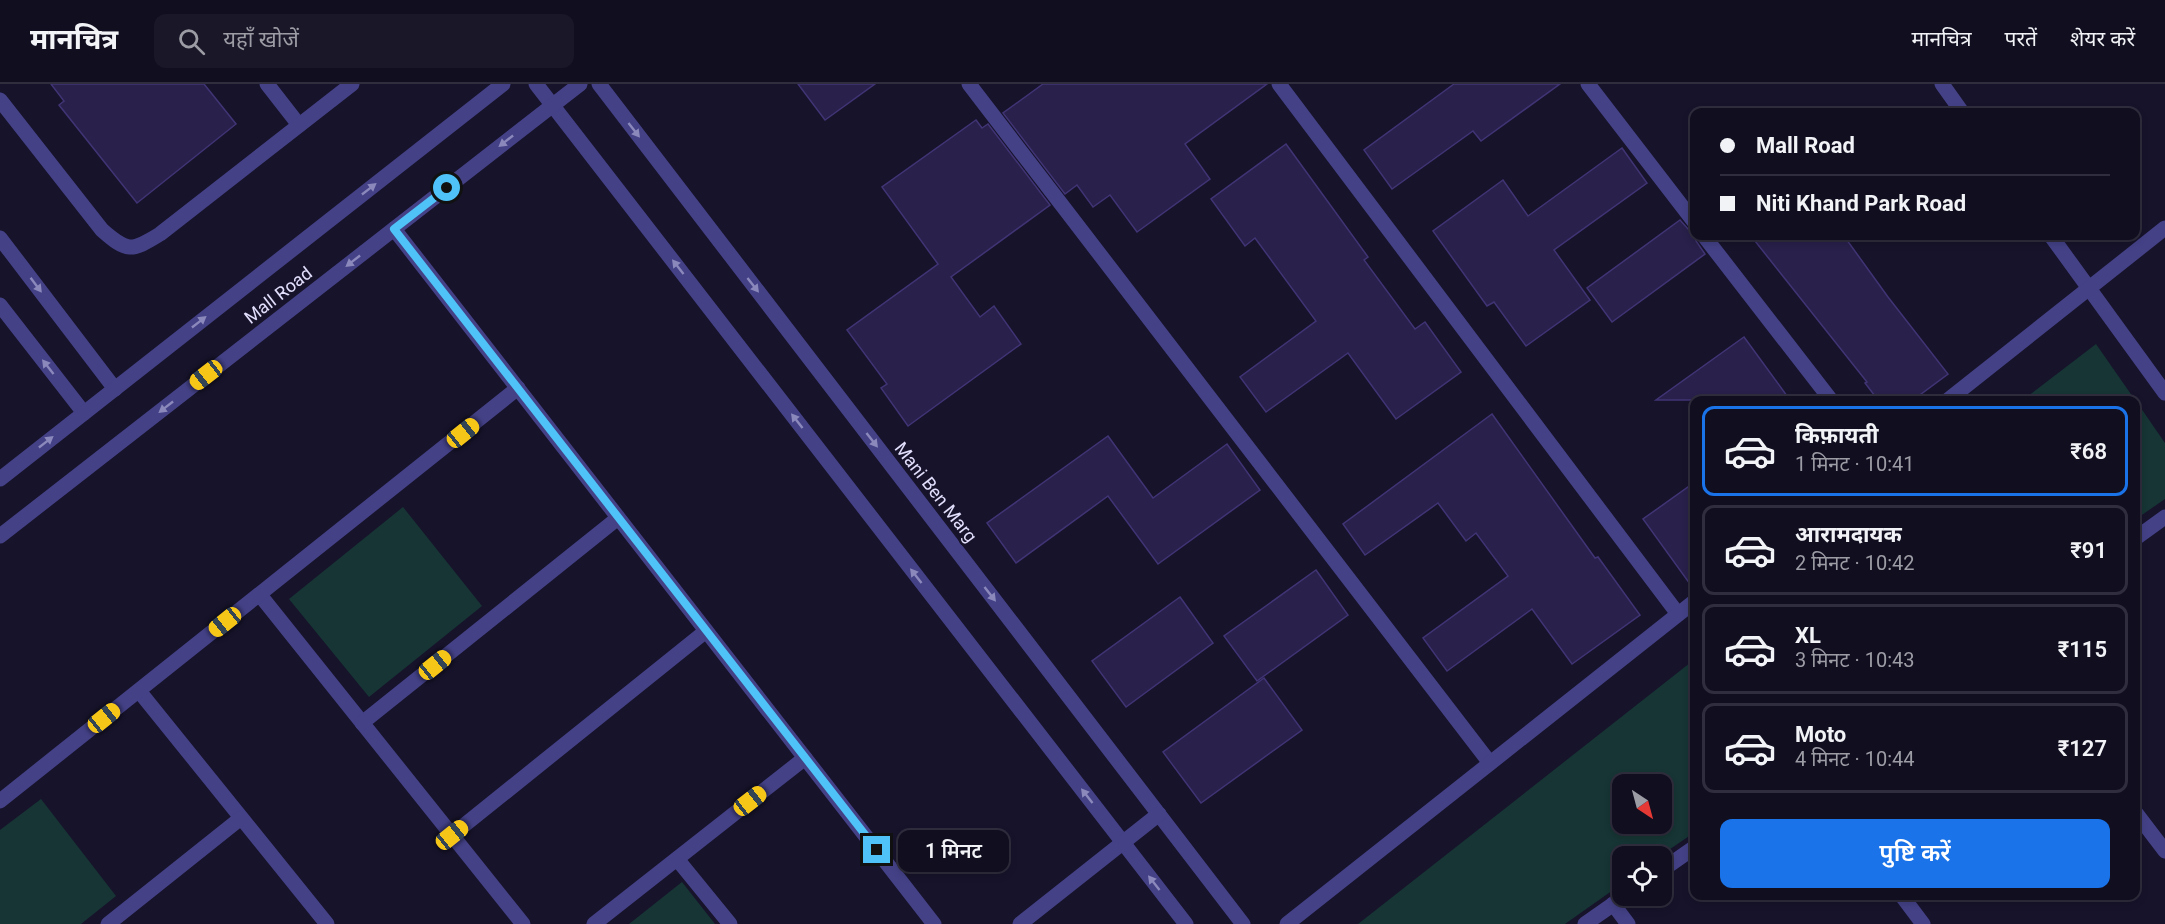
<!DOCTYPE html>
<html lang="hi">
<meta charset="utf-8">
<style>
:root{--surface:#110e20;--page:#1a1729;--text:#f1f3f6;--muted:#9c9ca5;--line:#302e3e;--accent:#1a73e8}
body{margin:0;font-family:Roboto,"Noto Sans Devanagari",sans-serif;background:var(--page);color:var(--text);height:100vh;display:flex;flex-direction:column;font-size:22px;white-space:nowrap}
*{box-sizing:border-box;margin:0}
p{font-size:20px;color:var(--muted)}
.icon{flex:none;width:33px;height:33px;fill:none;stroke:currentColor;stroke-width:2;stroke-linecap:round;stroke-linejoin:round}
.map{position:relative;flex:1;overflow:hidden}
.drawer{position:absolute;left:1690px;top:312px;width:450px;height:504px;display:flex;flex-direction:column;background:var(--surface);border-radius:12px;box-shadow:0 3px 9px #0003,0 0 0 2px var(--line)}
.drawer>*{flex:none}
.banner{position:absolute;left:1690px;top:24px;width:450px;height:132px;border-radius:12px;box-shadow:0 3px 9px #0003,0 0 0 2px var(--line);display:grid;align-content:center;height:132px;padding:0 30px;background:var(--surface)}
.needle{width:39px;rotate:144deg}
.fabs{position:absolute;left:1612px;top:690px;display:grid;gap:12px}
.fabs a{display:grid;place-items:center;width:60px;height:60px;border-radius:12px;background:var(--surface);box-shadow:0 3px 9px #0003,0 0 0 2px var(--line);font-size:30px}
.end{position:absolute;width:27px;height:27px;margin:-14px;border:8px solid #4fc3f7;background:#111;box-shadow:0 0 0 3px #111}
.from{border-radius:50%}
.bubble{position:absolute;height:42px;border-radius:12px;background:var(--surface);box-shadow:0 3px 9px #0003,0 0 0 2px var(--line);font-size:20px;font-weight:600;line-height:42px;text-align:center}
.car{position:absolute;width:18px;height:36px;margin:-18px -9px;border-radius:8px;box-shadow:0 0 4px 2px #0007;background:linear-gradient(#f5c518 24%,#345 0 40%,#f5c518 0 76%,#345 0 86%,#f5c518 0)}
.banner b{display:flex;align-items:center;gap:21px;height:57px;font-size:22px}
.banner b+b{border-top:2px solid var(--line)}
.banner i{width:15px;height:15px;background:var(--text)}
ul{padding:10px 0 0;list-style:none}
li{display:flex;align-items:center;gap:18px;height:90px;margin:0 12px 9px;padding:0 18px;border:3px solid var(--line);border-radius:12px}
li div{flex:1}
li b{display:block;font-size:22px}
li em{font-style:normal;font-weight:600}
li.selected{border-color:var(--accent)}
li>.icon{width:54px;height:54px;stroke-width:1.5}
.action{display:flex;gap:12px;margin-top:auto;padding:12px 30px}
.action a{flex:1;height:69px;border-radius:12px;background:var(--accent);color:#fff;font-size:24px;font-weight:600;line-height:69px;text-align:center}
header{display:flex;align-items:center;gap:36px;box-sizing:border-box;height:84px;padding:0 30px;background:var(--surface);border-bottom:2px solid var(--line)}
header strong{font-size:28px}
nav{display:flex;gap:33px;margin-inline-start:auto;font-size:21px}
.search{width:420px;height:54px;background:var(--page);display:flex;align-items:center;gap:15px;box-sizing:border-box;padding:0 21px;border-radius:12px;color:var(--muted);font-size:22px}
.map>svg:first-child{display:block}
.green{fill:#163534;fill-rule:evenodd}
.building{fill:#29204b;stroke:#413475;stroke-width:1.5}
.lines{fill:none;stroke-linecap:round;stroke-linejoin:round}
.minor{stroke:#444187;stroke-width:15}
.tertiary{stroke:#444187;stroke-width:15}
.oneway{fill:#8b88bc}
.route{stroke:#4fc3f7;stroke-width:8}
.labels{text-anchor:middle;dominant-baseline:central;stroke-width:5;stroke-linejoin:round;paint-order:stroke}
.street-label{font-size:18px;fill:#e2dffd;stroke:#17132b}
</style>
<header>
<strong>मानचित्र</strong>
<div class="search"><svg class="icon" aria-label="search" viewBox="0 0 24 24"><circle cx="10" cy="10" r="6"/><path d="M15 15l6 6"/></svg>यहाँ खोजें</div>
<nav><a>मानचित्र</a><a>परतें</a><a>शेयर करें</a></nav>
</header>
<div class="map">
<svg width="2165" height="840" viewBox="0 0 2165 840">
<rect width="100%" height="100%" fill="#17132b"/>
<g class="green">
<polygon points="2096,260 2135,316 2023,316"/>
<polygon points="2136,317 2165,359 2165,415 2136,435"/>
<polygon points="403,423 482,522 369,613 289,515"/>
<path d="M1695,575V748L1660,772H1623V799L1565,840H1358ZM1662,700V740H1623V700Z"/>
<polygon points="41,715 116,812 81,840 0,840 0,746"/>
<polygon points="682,798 715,840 629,840"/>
</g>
<g class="building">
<polygon points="51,0 204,0 236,40 137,119 59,21 64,17"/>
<polygon points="798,0 875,0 825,36"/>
<polygon points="1043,0 1267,0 1185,60 1210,95 1137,148 1110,111 1093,123 1077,101 1065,110 1003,29"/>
<polygon points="1454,0 1560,0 1481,57 1473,47 1392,105 1364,66"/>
<polygon points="976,36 982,44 988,40 1050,121 951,193 980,233 994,222 1021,260 908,342 881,304 887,300 847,246 938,180 882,103"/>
<polygon points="1286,60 1368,173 1364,176 1415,245 1425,238 1461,288 1396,335 1348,269 1266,328 1240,293 1316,237 1255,154 1245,162 1211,115"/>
<polygon points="1622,64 1647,99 1554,166 1590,216 1526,262 1494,218 1487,222 1433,147 1503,96 1528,132"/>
<polygon points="1680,136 1688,145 1693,148 1696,157 1705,170 1612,238 1587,204"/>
<polygon points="1751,152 1844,152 1888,213 1948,290 1913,316 1878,316 1865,299 1867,298"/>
<polygon points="1744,253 1790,316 1656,316"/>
<polygon points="1492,330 1595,474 1598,473 1640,531 1572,580 1532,525 1447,587 1423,554 1508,492 1476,449 1466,457 1438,419 1365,471 1343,440"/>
<polygon points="1108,352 1153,414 1227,360 1260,406 1158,480 1108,412 1016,479 987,439"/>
<polygon points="1695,398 1695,507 1643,435"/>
<polygon points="1316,486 1348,531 1257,597 1224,552"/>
<polygon points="1180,513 1213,559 1126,623 1092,577"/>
<polygon points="1264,594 1302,646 1201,719 1163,668"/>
</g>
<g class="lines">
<g class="minor">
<polyline points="267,0 299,41"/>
<polyline points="536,0 1186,840"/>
<polyline points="599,0 1243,840"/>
<polyline points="969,0 1490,679"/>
<polyline points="1279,0 1678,530"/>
<polyline points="1588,0 1695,139"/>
<polyline points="1942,0 1962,28"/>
<path d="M0,16L102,146C127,168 131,168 160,150L352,0"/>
<polyline points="394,145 934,840"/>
<polyline points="1704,152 1831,316"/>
<polyline points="2051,152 2165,309"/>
<polyline points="0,154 115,305"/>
<polyline points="0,221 84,329"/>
<polyline points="1948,316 2165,144"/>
<polyline points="2136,454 2165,433"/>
<polyline points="260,511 523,840"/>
<polyline points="139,607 327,840"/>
<polyline points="362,639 618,434"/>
<polyline points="0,717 518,304"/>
<polyline points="2136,729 2165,767"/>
<polyline points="452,751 706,547"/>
<polyline points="677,775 730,840"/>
<polyline points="1662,786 1695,763"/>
<polyline points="1902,812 1923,840"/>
<polyline points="1613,820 1628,840"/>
<polyline points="108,840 241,734"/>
<polyline points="594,840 805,674"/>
<polyline points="1020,840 1159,730"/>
<polyline points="1287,840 1695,517"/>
<polyline points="1585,840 1625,812"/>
</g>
<g class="tertiary">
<polyline points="0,395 503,0"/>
<polyline points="0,452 580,0"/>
</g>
</g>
<defs><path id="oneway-solid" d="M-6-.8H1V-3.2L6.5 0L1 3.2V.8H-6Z" transform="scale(1.5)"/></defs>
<g class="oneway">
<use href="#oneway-solid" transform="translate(634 46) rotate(52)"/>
<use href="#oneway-solid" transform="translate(506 57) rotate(142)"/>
<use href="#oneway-solid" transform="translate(369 105) rotate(-38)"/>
<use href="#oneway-solid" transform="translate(353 177) rotate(142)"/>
<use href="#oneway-solid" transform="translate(678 183) rotate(-128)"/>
<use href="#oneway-solid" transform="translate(36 201) rotate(53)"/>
<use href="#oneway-solid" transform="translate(753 201) rotate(52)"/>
<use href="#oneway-solid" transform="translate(199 238) rotate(-38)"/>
<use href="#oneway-solid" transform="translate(48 283) rotate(-128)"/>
<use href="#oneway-solid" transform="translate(166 323) rotate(142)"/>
<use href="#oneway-solid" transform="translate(797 337) rotate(-128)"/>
<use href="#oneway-solid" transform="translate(872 356) rotate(52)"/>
<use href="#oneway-solid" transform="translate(46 358) rotate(-38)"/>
<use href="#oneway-solid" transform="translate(916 492) rotate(-128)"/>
<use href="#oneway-solid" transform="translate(990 510) rotate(52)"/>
<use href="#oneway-solid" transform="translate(1087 712) rotate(-128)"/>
<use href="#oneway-solid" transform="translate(1154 799) rotate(-128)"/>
</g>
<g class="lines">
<polyline class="route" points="447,104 394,145 877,766"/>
</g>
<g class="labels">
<g class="street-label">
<text transform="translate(278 211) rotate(-38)">Mall Road</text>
<text transform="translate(936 408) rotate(52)">Mani Ben Marg</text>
</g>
</g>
</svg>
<div class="fabs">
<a><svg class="needle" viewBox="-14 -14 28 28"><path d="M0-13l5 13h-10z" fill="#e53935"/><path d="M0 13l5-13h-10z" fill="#9c9ca5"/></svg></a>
<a><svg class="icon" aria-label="locate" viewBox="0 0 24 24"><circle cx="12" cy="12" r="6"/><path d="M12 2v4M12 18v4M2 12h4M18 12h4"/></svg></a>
</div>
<i class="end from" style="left:447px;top:104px"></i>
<i class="end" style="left:877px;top:766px"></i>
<div class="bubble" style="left:898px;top:746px;width:111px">1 मिनट</div>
<i class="car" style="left:206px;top:291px;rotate:232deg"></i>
<i class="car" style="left:463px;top:349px;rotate:51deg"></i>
<i class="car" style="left:225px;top:538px;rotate:231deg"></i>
<i class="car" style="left:435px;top:581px;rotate:51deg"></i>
<i class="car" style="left:104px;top:634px;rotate:51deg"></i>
<i class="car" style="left:750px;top:717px;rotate:52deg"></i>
<i class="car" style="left:452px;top:751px;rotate:51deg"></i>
<div class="banner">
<b><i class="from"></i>Mall Road</b>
<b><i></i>Niti Khand Park Road</b>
</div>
<section class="drawer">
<ul>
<li class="selected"><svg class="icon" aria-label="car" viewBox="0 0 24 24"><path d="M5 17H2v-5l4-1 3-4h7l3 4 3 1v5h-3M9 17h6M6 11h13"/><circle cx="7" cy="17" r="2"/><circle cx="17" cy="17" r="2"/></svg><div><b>किफ़ायती</b><p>1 मिनट · 10:41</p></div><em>₹68</em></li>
<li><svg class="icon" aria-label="car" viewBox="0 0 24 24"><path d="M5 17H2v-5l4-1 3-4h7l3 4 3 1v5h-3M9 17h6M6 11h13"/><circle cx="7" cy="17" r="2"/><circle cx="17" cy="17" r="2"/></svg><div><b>आरामदायक</b><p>2 मिनट · 10:42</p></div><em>₹91</em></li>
<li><svg class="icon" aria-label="car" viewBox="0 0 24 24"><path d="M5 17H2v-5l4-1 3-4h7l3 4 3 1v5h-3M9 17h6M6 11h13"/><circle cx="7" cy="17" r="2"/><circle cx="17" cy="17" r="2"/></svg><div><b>XL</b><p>3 मिनट · 10:43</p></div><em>₹115</em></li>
<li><svg class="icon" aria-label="car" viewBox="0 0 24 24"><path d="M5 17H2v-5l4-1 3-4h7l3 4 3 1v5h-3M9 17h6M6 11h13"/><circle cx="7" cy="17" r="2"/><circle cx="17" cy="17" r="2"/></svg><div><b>Moto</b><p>4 मिनट · 10:44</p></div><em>₹127</em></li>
</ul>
<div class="action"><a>पुष्टि करें</a></div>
</section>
</div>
